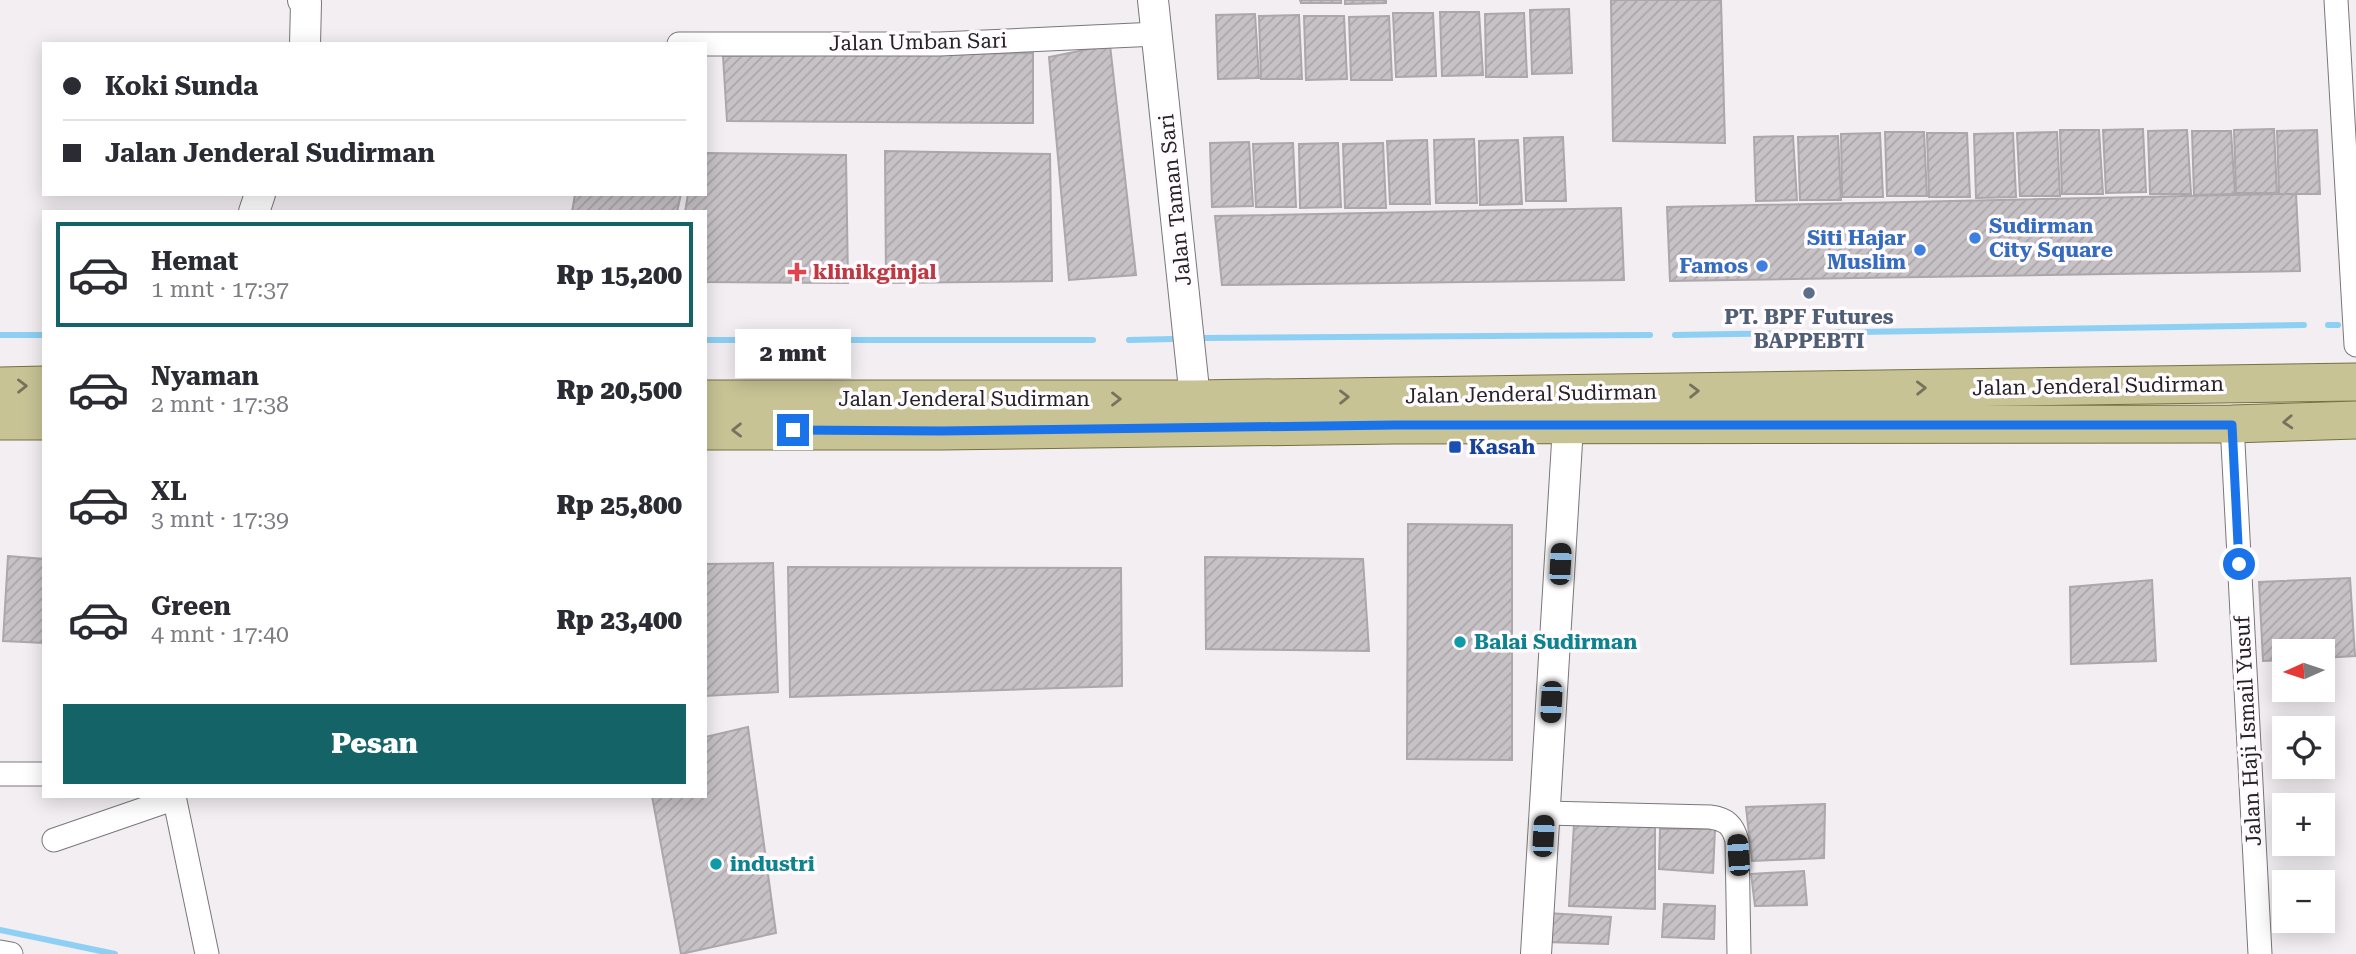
<!DOCTYPE html>
<html lang="id">
<meta charset="utf-8">
<style>
:root{--surface:#fff;--page:#f2f2f3;--text:#2b2b33;--muted:#7c7c81;--line:#e1e1e2;--accent:#136367}
body{margin:0;font-family:"Roboto Serif",serif;background:var(--page);color:var(--text);height:100vh;display:flex;flex-direction:column;font-size:26px;white-space:nowrap}
*{box-sizing:border-box;margin:0}
p{font-size:23px;color:var(--muted)}
.icon{flex:none;width:38px;height:38px;fill:none;stroke:currentColor;stroke-width:2;stroke-linecap:round;stroke-linejoin:round}
.map{position:relative;flex:1;overflow:hidden}
.panel{position:absolute;left:42px;top:210px;width:665px;height:588px;display:flex;flex-direction:column;background:var(--surface);border-radius:0px;box-shadow:0 4px 18px #0003}
.panel>*{flex:none}
.hud{position:absolute;left:42px;top:42px;width:665px;height:154px;border-radius:0px;box-shadow:0 4px 18px #0003;display:grid;align-content:center;height:154px;padding:0 21px;background:var(--surface)}
.needle{width:46px;rotate:267deg}
.fabs{position:absolute;left:2272px;top:639px;display:grid;gap:14px}
.fabs a{display:grid;place-items:center;width:63px;height:63px;border-radius:0px;background:var(--surface);box-shadow:0 4px 18px #0003;font-size:35px}
.end{position:absolute;width:32px;height:32px;margin:-16px;border:9px solid #1a73e8;background:#fff;box-shadow:0 0 0 4px #fff}
.from{border-radius:50%}
.bubble{position:absolute;height:49px;border-radius:0px;background:var(--surface);box-shadow:0 4px 18px #0003;font-size:23px;font-weight:800;line-height:49px;text-align:center}
.car{position:absolute;width:21px;height:42px;margin:-21px -10px;border-radius:9px;box-shadow:0 0 5px 2px #0007;background:linear-gradient(#222 24%,#8ab4d8 0 40%,#222 0 76%,#8ab4d8 0 86%,#222 0)}
.hud b{display:flex;align-items:center;gap:24px;height:66px;font-size:26px}
.hud b+b{border-top:2px solid var(--line)}
.hud i{width:18px;height:18px;background:var(--text)}
ul{padding:12px 0 0;list-style:none}
li{display:flex;align-items:center;gap:21px;height:105px;margin:0 14px 10px;padding:0 7px;border:4px solid transparent;border-radius:0px}
li div{flex:1}
li b{display:block;font-size:26px}
li em{font-style:normal;font-weight:800}
li.active{border-color:var(--accent)}
li>.icon{width:63px;height:63px;stroke-width:1.5}
.action{display:flex;gap:14px;margin-top:auto;padding:14px 21px}
.action a{flex:1;height:80px;border-radius:0px;background:var(--accent);color:#fff;font-size:28px;font-weight:800;line-height:80px;text-align:center}
.map>svg:first-child{display:block}
.lines{fill:none;stroke-linecap:round;stroke-linejoin:round}
.stream{stroke:#8dd0f4;stroke-width:6}
.building{fill:url(#building-hatch);stroke:#aba7ab;stroke-width:2}
.minor-casing{stroke:#7a777a;stroke-width:25}
.tertiary-casing{stroke:#7a777a;stroke-width:32}
.primary-casing{stroke:#767140;stroke-width:39}
.minor{stroke:#fff;stroke-width:23}
.tertiary{stroke:#fff;stroke-width:30}
.primary{stroke:#c7c395;stroke-width:37}
.oneway{stroke:#76725c}
.route{stroke:#1a73e8;stroke-width:9}
.shop-dot{fill:#3f7fe0;stroke:#fffbfe;stroke-width:2.5}
.health-dot{fill:#e0444e;stroke:#fffbfe;stroke-width:2.5}
.service-dot{fill:#5c6f8a;stroke:#fffbfe;stroke-width:2.5}
.transit-dot{fill:#1a4fb4;stroke:#fffbfe;stroke-width:2.5}
.culture-dot{fill:#0f9aa8;stroke:#fffbfe;stroke-width:2.5}
.labels{text-anchor:middle;dominant-baseline:central;stroke-width:7;stroke-linejoin:round;paint-order:stroke}
.street-label{font-size:21px;fill:#242224;stroke:#fffbfe}
.shop-label{font-size:21px;font-weight:bold;fill:#366cbe;stroke:#fffbfe;text-anchor:end}
.health-label{font-size:21px;font-weight:bold;fill:#be3a42;stroke:#fffbfe;text-anchor:start}
.service-label{font-size:21px;font-weight:bold;fill:#4e5e75;stroke:#fffbfe}
.transit-label{font-size:21px;font-weight:bold;fill:#164399;stroke:#fffbfe;text-anchor:start}
.culture-label{font-size:21px;font-weight:bold;fill:#0d838f;stroke:#fffbfe;text-anchor:start}
</style>
<div class="map">
<svg width="2356" height="954" viewBox="0 0 2356 954">
<defs>
<pattern id="building-hatch" width="6" height="6" patternUnits="userSpaceOnUse" patternTransform="scale(1.75)"><rect width="6" height="6" fill="#c6c2c6"/><path d="M-1 1l2-2M0 6l6-6M5 7l2-2" fill="none" stroke="#aaa6aa"/></pattern>
</defs>
<rect width="100%" height="100%" fill="#f2eef1"/>
<g class="lines">
<g class="stream">
<polyline points="2328,325 2338,325"/>
<polyline points="0,335 44,335"/>
<polyline points="1675,335 2304,325"/>
<polyline points="1203,338 1650,335"/>
<polyline points="705,340 1093,340"/>
<polyline points="1129,340 1172,339"/>
<polyline points="0,930 115,954"/>
</g>
</g>
<g class="building">
<polygon points="1300,0 1341,0 1341,3 1301,3"/>
<polygon points="1345,0 1386,0 1386,3 1345,4"/>
<polygon points="1611,0 1721,0 1725,143 1613,141"/>
<polygon points="1569,9 1572,73 1532,74 1530,10"/>
<polygon points="1440,12 1479,12 1483,75 1442,76"/>
<polygon points="1393,13 1433,13 1436,76 1396,77"/>
<polygon points="1524,13 1527,77 1486,77 1485,14"/>
<polygon points="1255,14 1259,78 1218,79 1216,15"/>
<polygon points="1299,15 1302,79 1261,79 1259,16"/>
<polygon points="1304,16 1344,16 1347,79 1306,80"/>
<polygon points="1389,16 1392,80 1351,80 1349,17"/>
<polygon points="1110,45 1136,275 1069,280 1049,57"/>
<polygon points="1033,53 1033,123 727,121 723,56"/>
<polygon points="2143,129 2146,192 2106,193 2103,130"/>
<polygon points="2274,129 2277,193 2236,193 2234,130"/>
<polygon points="2060,130 2099,130 2103,194 2062,194"/>
<polygon points="2187,130 2191,194 2150,194 2148,131"/>
<polygon points="2317,130 2320,194 2279,194 2277,131"/>
<polygon points="2192,131 2231,131 2235,194 2194,195"/>
<polygon points="1885,132 1924,132 1927,196 1887,196"/>
<polygon points="2057,132 2060,196 2020,196 2017,133"/>
<polygon points="1880,133 1883,197 1842,197 1841,134"/>
<polygon points="1927,133 1967,133 1970,197 1929,197"/>
<polygon points="2013,133 2016,197 1976,198 1974,134"/>
<polygon points="1793,136 1797,200 1756,201 1754,137"/>
<polygon points="1838,136 1841,200 1800,200 1798,137"/>
<polygon points="1563,137 1566,201 1526,201 1524,138"/>
<polygon points="1474,139 1477,203 1436,203 1434,140"/>
<polygon points="1427,140 1430,204 1390,204 1387,141"/>
<polygon points="1518,140 1522,204 1480,205 1479,141"/>
<polygon points="1249,142 1253,206 1212,207 1210,143"/>
<polygon points="1293,143 1296,207 1256,207 1253,144"/>
<polygon points="1338,143 1341,207 1300,208 1299,144"/>
<polygon points="1383,143 1386,208 1345,208 1343,144"/>
<polygon points="885,151 1050,154 1052,281 886,283"/>
<polygon points="705,153 846,155 848,283 705,282 705,212 685,212 688,194 705,194"/>
<polygon points="575,194 681,194 677,212 572,212"/>
<polygon points="2279,194 2296,194 2300,271 1670,281 1667,207"/>
<polygon points="1621,208 1624,280 1222,285 1215,216"/>
<polygon points="1408,524 1512,525 1512,760 1407,759"/>
<polygon points="8,556 44,559 44,643 3,641"/>
<polygon points="1205,557 1363,559 1369,651 1206,649"/>
<polygon points="773,563 778,692 705,696 705,564"/>
<polygon points="788,567 1121,568 1122,686 790,697"/>
<polygon points="2350,578 2355,656 2322,658 2322,651 2284,651 2284,660 2263,661 2259,582"/>
<polygon points="2152,580 2156,661 2071,664 2070,587"/>
<polygon points="748,727 776,933 681,954 652,796 705,796 705,737"/>
<polygon points="1825,804 1824,858 1752,861 1746,807"/>
<polygon points="1574,824 1655,826 1655,909 1569,906"/>
<polygon points="1660,829 1715,829 1713,873 1659,869"/>
<polygon points="1804,871 1807,905 1755,906 1751,874"/>
<polygon points="1664,904 1715,906 1714,939 1662,937"/>
<polygon points="1547,913 1611,917 1608,944 1547,942"/>
</g>
<g class="lines">
<defs>
<g id="minor">
<polyline points="2336,0 2356,345"/>
<polyline points="679,44 940,44 1157,34"/>
<polyline points="2232,424 2260,954"/>
<polyline points="0,774 44,774"/>
<polyline points="174,796 207,954"/>
<path d="M1545,813L1710,817C1726,819 1733,825 1737,841L1739,954"/>
<polyline points="54,840 173,799"/>
<polyline points="0,952 11,954"/>
</g>
<g id="tertiary">
<polyline points="303,0 306,3 305,44"/>
<polyline points="1153,0 1195,399"/>
<polyline points="254,212 260,194"/>
<polyline points="1536,954 1568,426"/>
</g>
<g id="primary">
<polyline points="0,386 44,385"/>
<polyline points="705,399 1195,399 2356,382"/>
<polyline points="0,421 44,421"/>
<polyline points="705,431 942,431 1394,425 2232,424 2356,420"/>
</g>
</defs>
<use href="#minor" class="minor-casing"/>
<use href="#tertiary" class="tertiary-casing"/>
<use href="#primary" class="primary-casing"/>
<use href="#minor" class="minor"/>
<use href="#tertiary" class="tertiary"/>
<use href="#primary" class="primary"/>
</g>
<defs><path id="oneway-chevron" d="M-2-3.5L2.5 0L-2 3.5" fill="none" stroke-width="1.6" stroke-linecap="round" stroke-linejoin="round" transform="scale(1.75)"/></defs>
<g class="oneway">
<use href="#oneway-chevron" transform="translate(22 386) rotate(-1)"/>
<use href="#oneway-chevron" transform="translate(1921 388) rotate(-1)"/>
<use href="#oneway-chevron" transform="translate(1694 391) rotate(-1)"/>
<use href="#oneway-chevron" transform="translate(1344 397) rotate(-1)"/>
<use href="#oneway-chevron" transform="translate(1116 399)"/>
<use href="#oneway-chevron" transform="translate(2288 422) rotate(177)"/>
<use href="#oneway-chevron" transform="translate(737 430) rotate(179)"/>
</g>
<g class="lines">
<polyline class="route" points="793,430 942,431 1394,425 2232,425 2239,564"/>
</g>
<g class="shop-dot">
<circle cx="1975" cy="238" r="7"/>
<circle cx="1920" cy="250" r="7"/>
<circle cx="1762" cy="266" r="7"/>
</g>
<path class="health-dot" d="M793.5 261.5h7v7h7v7h-7v7h-7v-7h-7v-7h7z"/>
<circle class="service-dot" cx="1809" cy="293" r="7"/>
<rect class="transit-dot" x="1448" y="440" width="14" height="14" rx="3.5"/>
<g class="culture-dot">
<circle cx="1460" cy="642" r="7"/>
<circle cx="716" cy="864" r="7"/>
</g>
<g class="labels">
<g class="street-label">
<text transform="translate(918 42) rotate(-1)">Jalan Umban Sari</text>
<text transform="translate(1175 200) rotate(-96)">Jalan Taman Sari</text>
<text transform="translate(2098 386) rotate(-1)">Jalan Jenderal Sudirman</text>
<text transform="translate(1531 394) rotate(-1)">Jalan Jenderal Sudirman</text>
<text x="964" y="399">Jalan Jenderal Sudirman</text>
<text transform="translate(2248 731) rotate(-93)">Jalan Haji Ismail Yusuf</text>
</g>
<g class="shop-label">
<text x="1989" y="226" text-anchor="start">Sudirman<tspan x="1989" dy="24">City Square</tspan></text>
<text x="1906" y="238">Siti Hajar<tspan x="1906" dy="24">Muslim</tspan></text>
<text x="1748" y="266">Famos</text>
</g>
<g class="health-label">
<text x="813" y="272">klinikginjal</text>
</g>
<g class="service-label">
<text x="1809" y="317">PT. BPF Futures<tspan x="1809" dy="24">BAPPEBTI</tspan></text>
</g>
<g class="transit-label">
<text x="1469" y="447">Kasah</text>
</g>
<g class="culture-label">
<text x="1474" y="642">Balai Sudirman</text>
<text x="730" y="864">industri</text>
</g>
</g>
</svg>
<div class="fabs">
<a><svg class="needle" viewBox="-14 -14 28 28"><path d="M0-13l5 13h-10z" fill="#e53935"/><path d="M0 13l5-13h-10z" fill="#7c7c81"/></svg></a>
<a><svg class="icon" aria-label="locate" viewBox="0 0 24 24"><circle cx="12" cy="12" r="6"/><path d="M12 2v4M12 18v4M2 12h4M18 12h4"/></svg></a>
<a>+</a>
<a>−</a>
</div>
<i class="end from" style="left:2239px;top:564px"></i>
<i class="end" style="left:793px;top:430px"></i>
<div class="bubble" style="left:735px;top:329px;width:116px">2 mnt</div>
<i class="car" style="left:1560px;top:564px;rotate:3deg"></i>
<i class="car" style="left:1551px;top:702px;rotate:183deg"></i>
<i class="car" style="left:1543px;top:836px;rotate:3deg"></i>
<i class="car" style="left:1738px;top:855px;rotate:356deg"></i>
<div class="hud">
<b><i class="from"></i>Koki Sunda</b>
<b><i></i>Jalan Jenderal Sudirman</b>
</div>
<section class="panel">
<ul>
<li class="active"><svg class="icon" aria-label="car" viewBox="0 0 24 24"><path d="M5 17H2v-5l4-1 3-4h7l3 4 3 1v5h-3M9 17h6M6 11h13"/><circle cx="7" cy="17" r="2"/><circle cx="17" cy="17" r="2"/></svg><div><b>Hemat</b><p>1 mnt · 17:37</p></div><em>Rp 15,200</em></li>
<li><svg class="icon" aria-label="car" viewBox="0 0 24 24"><path d="M5 17H2v-5l4-1 3-4h7l3 4 3 1v5h-3M9 17h6M6 11h13"/><circle cx="7" cy="17" r="2"/><circle cx="17" cy="17" r="2"/></svg><div><b>Nyaman</b><p>2 mnt · 17:38</p></div><em>Rp 20,500</em></li>
<li><svg class="icon" aria-label="car" viewBox="0 0 24 24"><path d="M5 17H2v-5l4-1 3-4h7l3 4 3 1v5h-3M9 17h6M6 11h13"/><circle cx="7" cy="17" r="2"/><circle cx="17" cy="17" r="2"/></svg><div><b>XL</b><p>3 mnt · 17:39</p></div><em>Rp 25,800</em></li>
<li><svg class="icon" aria-label="car" viewBox="0 0 24 24"><path d="M5 17H2v-5l4-1 3-4h7l3 4 3 1v5h-3M9 17h6M6 11h13"/><circle cx="7" cy="17" r="2"/><circle cx="17" cy="17" r="2"/></svg><div><b>Green</b><p>4 mnt · 17:40</p></div><em>Rp 23,400</em></li>
</ul>
<div class="action"><a>Pesan</a></div>
</section>
</div>
